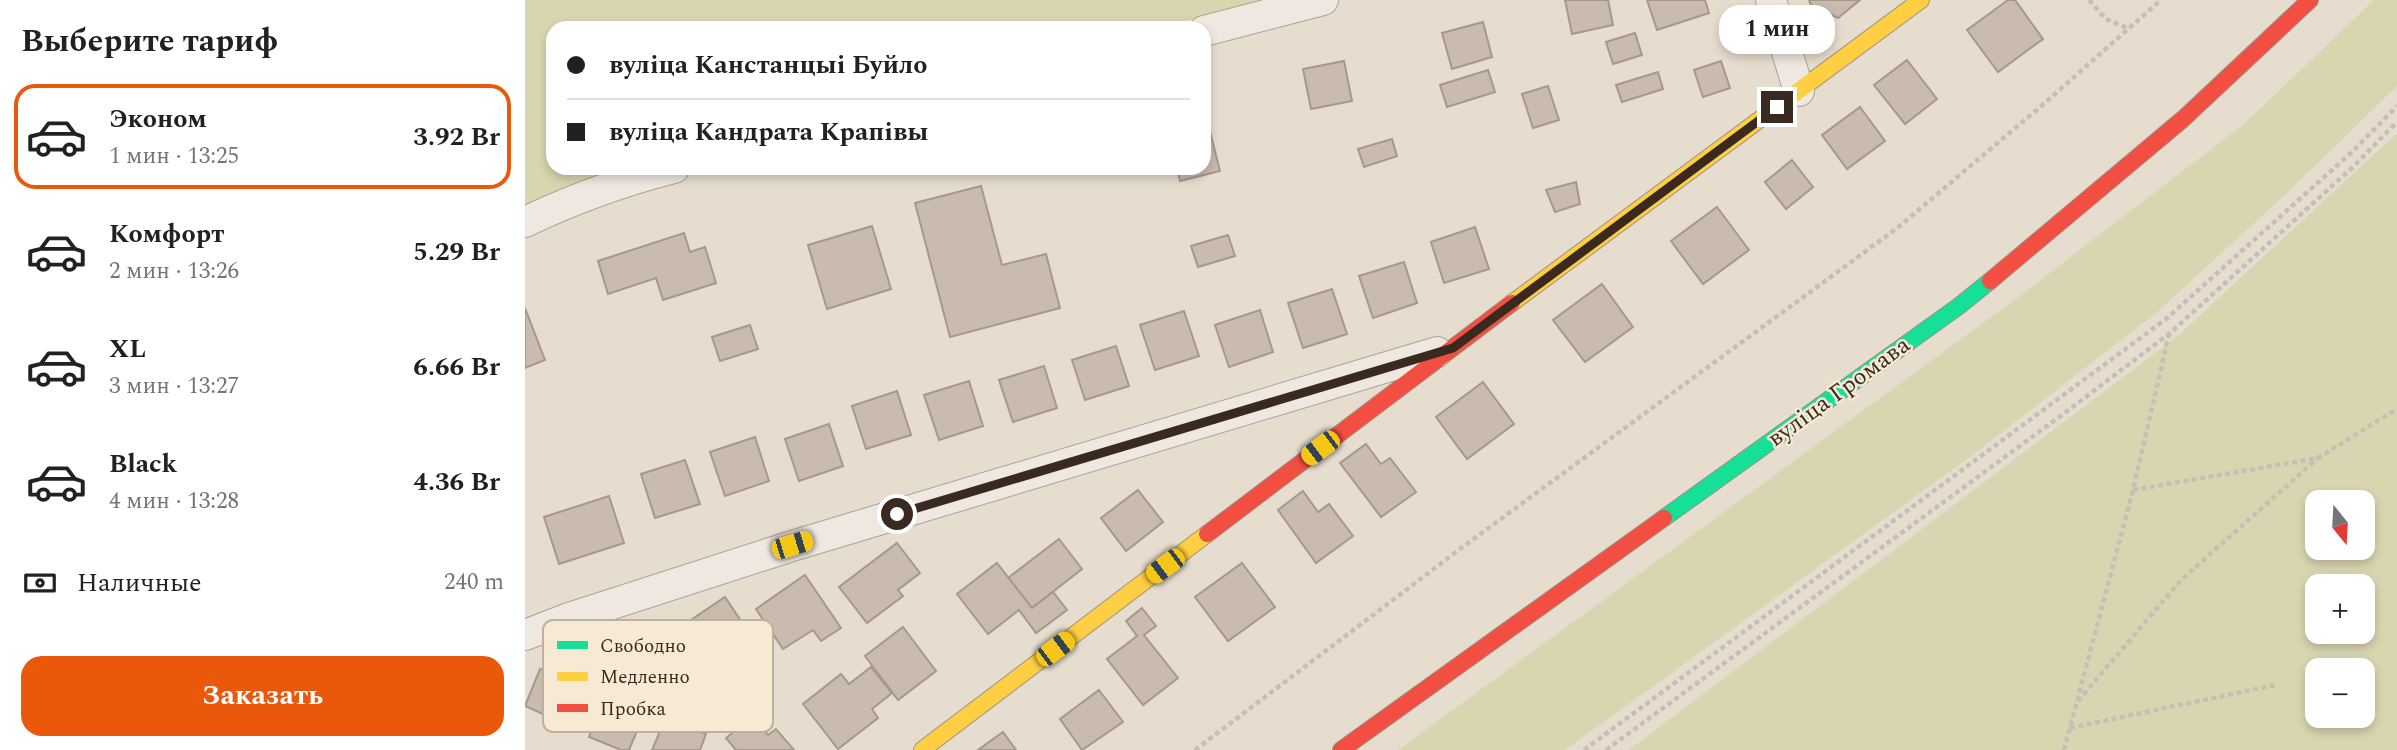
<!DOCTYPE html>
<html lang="ru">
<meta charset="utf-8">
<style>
:root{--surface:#fff;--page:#f6f6f6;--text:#202124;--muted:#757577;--line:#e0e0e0;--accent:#ea580c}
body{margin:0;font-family:Spectral,serif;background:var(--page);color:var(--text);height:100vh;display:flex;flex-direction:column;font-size:26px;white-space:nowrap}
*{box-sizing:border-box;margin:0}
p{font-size:23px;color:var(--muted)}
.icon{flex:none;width:38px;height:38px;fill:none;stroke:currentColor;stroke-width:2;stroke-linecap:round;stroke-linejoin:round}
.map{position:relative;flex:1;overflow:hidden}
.side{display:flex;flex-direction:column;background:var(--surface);width:525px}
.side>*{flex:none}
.top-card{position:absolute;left:21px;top:21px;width:665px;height:154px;border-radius:21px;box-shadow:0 4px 10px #0003;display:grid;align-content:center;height:154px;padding:0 21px;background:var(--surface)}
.needle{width:46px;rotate:162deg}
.buttons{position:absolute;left:1780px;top:490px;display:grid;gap:14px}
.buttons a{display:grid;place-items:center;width:70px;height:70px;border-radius:14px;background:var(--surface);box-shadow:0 4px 10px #0003;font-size:35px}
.end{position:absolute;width:32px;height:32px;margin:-16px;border:9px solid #3a291e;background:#fff;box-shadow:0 0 0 4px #fff}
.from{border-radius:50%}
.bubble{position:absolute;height:49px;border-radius:21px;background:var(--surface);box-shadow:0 4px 10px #0003;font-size:23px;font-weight:700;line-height:49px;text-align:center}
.car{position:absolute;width:21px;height:42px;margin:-21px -10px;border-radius:9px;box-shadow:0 0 5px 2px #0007;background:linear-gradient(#f5c518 24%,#345 0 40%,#f5c518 0 76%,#345 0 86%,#f5c518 0)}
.top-card b{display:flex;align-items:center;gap:24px;height:66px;font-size:26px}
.top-card b+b{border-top:2px solid var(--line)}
.top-card i{width:18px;height:18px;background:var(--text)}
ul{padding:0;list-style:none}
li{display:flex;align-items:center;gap:21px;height:105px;margin:0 14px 10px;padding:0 7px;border:4px solid transparent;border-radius:21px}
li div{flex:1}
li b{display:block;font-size:26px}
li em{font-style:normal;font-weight:700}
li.selected{border-color:var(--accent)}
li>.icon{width:63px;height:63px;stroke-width:1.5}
h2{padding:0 21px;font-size:32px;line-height:84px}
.pay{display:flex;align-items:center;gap:18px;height:77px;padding:0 21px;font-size:26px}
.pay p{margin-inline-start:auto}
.cta{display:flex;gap:14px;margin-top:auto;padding:14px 21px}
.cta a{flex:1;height:80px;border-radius:21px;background:var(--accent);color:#fff;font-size:28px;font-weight:700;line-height:80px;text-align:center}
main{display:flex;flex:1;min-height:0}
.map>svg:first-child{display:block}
.green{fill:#d8d5b0;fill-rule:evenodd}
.building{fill:#cabbaf;stroke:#a6988d;stroke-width:2}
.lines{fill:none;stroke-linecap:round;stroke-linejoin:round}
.street-casing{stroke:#aba297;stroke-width:32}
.fast-casing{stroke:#9b9287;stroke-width:18}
.slow-casing{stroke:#9b9287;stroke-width:18}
.jam-casing{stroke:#9b9287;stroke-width:18}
.path{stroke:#c7bfb7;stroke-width:4.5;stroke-dasharray:5 3.5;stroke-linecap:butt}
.street{stroke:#eee8e0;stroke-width:30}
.fast{stroke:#16e098;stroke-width:16}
.slow{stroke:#ffcf43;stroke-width:16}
.jam{stroke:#f24e42;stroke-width:16}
.route{stroke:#3a291e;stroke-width:9}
.labels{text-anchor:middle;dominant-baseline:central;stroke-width:5;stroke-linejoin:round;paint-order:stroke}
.street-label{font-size:24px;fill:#3a291e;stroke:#f7ead4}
.key{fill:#f7ead4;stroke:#beb09d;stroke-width:2}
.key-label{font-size:19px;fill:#3a291e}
</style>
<main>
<section class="side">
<h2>Выберите тариф</h2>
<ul>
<li class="selected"><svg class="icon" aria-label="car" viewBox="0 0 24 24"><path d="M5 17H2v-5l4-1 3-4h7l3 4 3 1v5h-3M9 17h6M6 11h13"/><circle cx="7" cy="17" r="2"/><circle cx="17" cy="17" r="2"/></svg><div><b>Эконом</b><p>1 мин · 13:25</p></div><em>3.92 Br</em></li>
<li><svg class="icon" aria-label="car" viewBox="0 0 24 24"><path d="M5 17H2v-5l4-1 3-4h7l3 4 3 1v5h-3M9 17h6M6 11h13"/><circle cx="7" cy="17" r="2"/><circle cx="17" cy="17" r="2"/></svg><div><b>Комфорт</b><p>2 мин · 13:26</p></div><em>5.29 Br</em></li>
<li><svg class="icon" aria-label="car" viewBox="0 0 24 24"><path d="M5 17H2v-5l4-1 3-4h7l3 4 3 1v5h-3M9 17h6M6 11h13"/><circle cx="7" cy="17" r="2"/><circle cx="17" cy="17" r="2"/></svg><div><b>XL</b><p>3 мин · 13:27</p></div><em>6.66 Br</em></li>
<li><svg class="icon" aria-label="car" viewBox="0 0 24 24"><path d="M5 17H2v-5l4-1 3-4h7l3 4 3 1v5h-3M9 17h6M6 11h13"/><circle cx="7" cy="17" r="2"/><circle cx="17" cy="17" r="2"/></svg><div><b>Black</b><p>4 мин · 13:28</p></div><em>4.36 Br</em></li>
</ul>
<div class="pay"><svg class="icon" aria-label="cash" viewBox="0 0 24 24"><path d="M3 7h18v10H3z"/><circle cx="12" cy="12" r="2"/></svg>Наличные<p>240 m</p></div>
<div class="cta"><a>Заказать</a></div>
</section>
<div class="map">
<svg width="1872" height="750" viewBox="0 0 1872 750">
<rect width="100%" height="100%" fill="#e6ddce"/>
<g class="green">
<polygon points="0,0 743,0 632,28 28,28 28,168 101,168 0,207"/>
<polygon points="1849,0 1872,0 1872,86 1764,191 1631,313 1445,457 1040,750 873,750 1484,304 1718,125"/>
<path d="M1872,133V750H1104L1654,335ZM1792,502H1838V548H1792ZM1838,586V632H1792V586ZM1792,670H1838V716H1792Z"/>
</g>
<g class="building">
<polygon points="1040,0 1083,0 1088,25 1047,34"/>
<polygon points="1122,0 1180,0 1184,13 1132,30"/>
<polygon points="1284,0 1335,0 1313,18 1286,5"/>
<polygon points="1483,0 1490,0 1518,39 1473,72 1442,30"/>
<polygon points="958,22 967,57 927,69 917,33"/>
<polygon points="1110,33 1117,55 1088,64 1081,42"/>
<polygon points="1382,60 1412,99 1380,124 1349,85"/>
<polygon points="819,61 827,101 786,109 778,69"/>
<polygon points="1196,61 1205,88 1178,97 1169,70"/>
<polygon points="963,70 970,92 922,107 915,85"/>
<polygon points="1133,72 1138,89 1097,102 1091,85"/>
<polygon points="1023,86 1034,120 1008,128 997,94"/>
<polygon points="1335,107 1360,141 1322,169 1297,135"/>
<polygon points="679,108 695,171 655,181 652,168 679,168"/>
<polygon points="867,139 872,156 839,167 833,149"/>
<polygon points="1267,160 1288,187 1261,209 1240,182"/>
<polygon points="1051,182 1055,204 1030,212 1021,190"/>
<polygon points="456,186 477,265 521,254 535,308 425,337 390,203"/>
<polygon points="1192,207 1224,250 1178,284 1146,241"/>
<polygon points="347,226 366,289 302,309 283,245"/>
<polygon points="950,227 964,269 919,283 906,242"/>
<polygon points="159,233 165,252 180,247 191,283 138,300 131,278 83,294 73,261"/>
<polygon points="703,235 710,256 673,267 666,246"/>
<polygon points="879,262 892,303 848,318 834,276"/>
<polygon points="1077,284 1108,327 1060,362 1028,320"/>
<polygon points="807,289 822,334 778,348 763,303"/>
<polygon points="0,308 20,360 0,368"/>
<polygon points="735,310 748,352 704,367 690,325"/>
<polygon points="659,311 674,356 630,370 615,325"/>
<polygon points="225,325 233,349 195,361 187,337"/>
<polygon points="591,346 604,386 560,400 547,360"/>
<polygon points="519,366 532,408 488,422 474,380"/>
<polygon points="444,381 458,426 414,440 399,395"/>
<polygon points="958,382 989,424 942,459 911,417"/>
<polygon points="372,391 386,435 341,449 327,406"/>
<polygon points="304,424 318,466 274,481 260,439"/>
<polygon points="230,437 244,481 200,496 185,452"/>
<polygon points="841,444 856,464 865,458 891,492 856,517 815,463"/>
<polygon points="160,460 175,504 130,518 116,474"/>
<polygon points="613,490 638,522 601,551 576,518"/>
<polygon points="778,491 793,512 804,504 828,536 791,563 753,510"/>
<polygon points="84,496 99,543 34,564 19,517"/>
<polygon points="534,539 557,569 507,608 483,578"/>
<polygon points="372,543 395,573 373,590 378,596 342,623 314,587"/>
<polygon points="472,563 507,608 528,592 542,610 511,633 494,610 463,634 432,594"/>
<polygon points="717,563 750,607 703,641 670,597"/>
<polygon points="280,575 316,628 296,641 288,630 258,649 231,609"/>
<polygon points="200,597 236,651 184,686 148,632"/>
<polygon points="617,608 631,626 619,635 653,678 618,705 582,659 612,636 601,621"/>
<polygon points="378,627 411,671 373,700 340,656"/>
<polygon points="346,667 367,693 347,709 353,718 313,749 278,704 316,674 324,684"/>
<polygon points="15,669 54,686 37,723 0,706"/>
<polygon points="88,677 128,693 104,750 96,750 64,737"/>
<polygon points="574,690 598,722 557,750 535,719"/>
<polygon points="227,716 243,735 251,729 269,750 211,750 201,738"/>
<polygon points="141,717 181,734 175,750 127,750"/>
<polygon points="478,732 491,750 453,750"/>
</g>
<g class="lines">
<defs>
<g id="street">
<polyline points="1246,0 1274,91"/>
<polyline points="679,31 798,0"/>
<path d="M0,222C48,199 98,181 149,168"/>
<polyline points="0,635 44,618 267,546 912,352"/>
</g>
<polyline id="fast" points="1139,518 1434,306 1465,281"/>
<g id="slow">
<polyline points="987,303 1396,0"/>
<polyline points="397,750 682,534"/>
</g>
<g id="jam">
<polyline points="1465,281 1658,119 1785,0"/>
<polyline points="682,534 987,303"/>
<polyline points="816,750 1139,518"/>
</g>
</defs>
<use href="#street" class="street-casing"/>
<use href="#fast" class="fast-casing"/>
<use href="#slow" class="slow-casing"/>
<use href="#jam" class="jam-casing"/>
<g class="path">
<polyline points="1564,0 1581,19 1602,28"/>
<polyline points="1608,490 1793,458 1872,409"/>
<polyline points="1553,701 1656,580 1793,458"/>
<polyline points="1545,728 1750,685"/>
<polyline points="670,750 939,546 1371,229 1514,108 1636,0"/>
<polyline points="1059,750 1641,319 1826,153 1872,106"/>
<polyline points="1081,750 1537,415 1645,333 1828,167 1872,122"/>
<polyline points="1539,750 1608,490 1644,334"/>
</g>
<use href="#street" class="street"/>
<use href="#fast" class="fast"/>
<use href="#slow" class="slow"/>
<use href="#jam" class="jam"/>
</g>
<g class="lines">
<polyline class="route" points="372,514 928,348 1252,107"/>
</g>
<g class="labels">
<g class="street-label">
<text transform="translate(1314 392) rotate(-36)">вуліца Громава</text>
</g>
</g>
<rect x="18" y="620" width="230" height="112" rx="10" class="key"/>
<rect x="32" y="641" width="31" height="8" fill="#16e098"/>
<rect x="32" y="672" width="31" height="9" fill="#ffcf43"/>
<rect x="32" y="704" width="31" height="8" fill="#f24e42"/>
<g class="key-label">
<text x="75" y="652">Свободно</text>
<text x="75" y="683">Медленно</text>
<text x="75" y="715">Пробка</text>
</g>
</svg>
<div class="buttons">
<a><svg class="needle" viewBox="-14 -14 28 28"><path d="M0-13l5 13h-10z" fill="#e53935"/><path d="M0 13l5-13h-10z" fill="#757577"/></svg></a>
<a>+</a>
<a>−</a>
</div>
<i class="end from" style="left:372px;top:514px"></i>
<i class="end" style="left:1252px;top:107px"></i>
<div class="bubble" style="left:1194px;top:5px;width:116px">1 мин</div>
<i class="car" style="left:795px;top:448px;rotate:233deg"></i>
<i class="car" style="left:267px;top:545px;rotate:73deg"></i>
<i class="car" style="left:640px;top:566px;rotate:233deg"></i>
<i class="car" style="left:530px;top:649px;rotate:53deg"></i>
<div class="top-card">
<b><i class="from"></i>вуліца Канстанцыі Буйло</b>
<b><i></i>вуліца Кандрата Крапівы</b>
</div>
</div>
</main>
